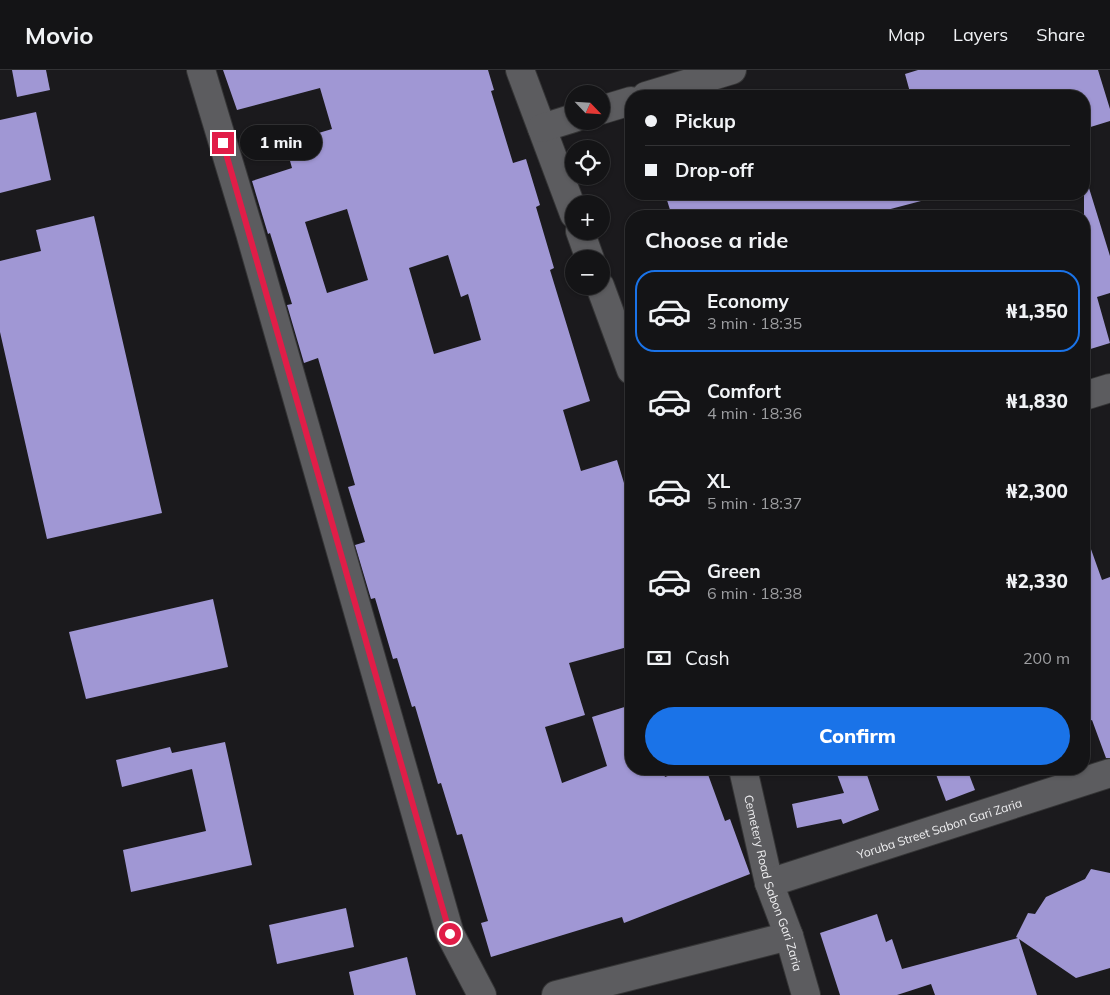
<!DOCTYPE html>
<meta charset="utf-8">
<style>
:root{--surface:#141416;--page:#212123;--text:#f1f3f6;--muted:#9d9ea1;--line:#333335;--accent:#1a73e8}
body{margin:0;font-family:Mulish,sans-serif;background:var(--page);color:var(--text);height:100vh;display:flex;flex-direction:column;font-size:19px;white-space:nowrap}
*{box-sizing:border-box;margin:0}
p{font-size:16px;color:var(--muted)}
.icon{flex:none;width:28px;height:28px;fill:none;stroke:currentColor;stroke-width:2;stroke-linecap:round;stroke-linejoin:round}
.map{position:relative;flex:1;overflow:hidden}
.drawer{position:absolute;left:625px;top:140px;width:465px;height:565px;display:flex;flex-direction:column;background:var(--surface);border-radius:20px;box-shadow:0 1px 4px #0004,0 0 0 1px var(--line)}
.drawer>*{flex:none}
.banner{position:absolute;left:625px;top:20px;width:465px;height:110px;border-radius:20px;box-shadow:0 1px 4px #0004,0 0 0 1px var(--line);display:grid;align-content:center;height:110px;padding:0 20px;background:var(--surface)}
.needle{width:32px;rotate:115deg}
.controls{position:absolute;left:565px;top:15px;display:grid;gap:10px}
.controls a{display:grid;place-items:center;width:45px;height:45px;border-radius:50%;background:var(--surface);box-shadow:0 1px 4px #0004,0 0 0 1px var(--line);font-size:25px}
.end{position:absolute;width:22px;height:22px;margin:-11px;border:6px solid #e11d48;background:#fff;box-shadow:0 0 0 2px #fff}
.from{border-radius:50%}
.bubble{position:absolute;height:35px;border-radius:18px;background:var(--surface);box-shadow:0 1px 4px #0004,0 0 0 1px var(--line);font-size:16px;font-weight:800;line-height:35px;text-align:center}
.banner b{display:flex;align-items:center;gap:18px;height:48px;font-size:19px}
.banner b+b{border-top:1px solid var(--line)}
.banner i{width:12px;height:12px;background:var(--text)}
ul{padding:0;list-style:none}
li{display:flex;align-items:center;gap:15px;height:82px;margin:0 10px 8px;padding:0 10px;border:2px solid transparent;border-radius:20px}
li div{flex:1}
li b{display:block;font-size:19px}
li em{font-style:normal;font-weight:800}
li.on{border-color:var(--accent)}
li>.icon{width:45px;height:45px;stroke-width:1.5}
h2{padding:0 20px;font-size:22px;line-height:60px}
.pay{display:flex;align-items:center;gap:12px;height:55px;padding:0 20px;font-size:19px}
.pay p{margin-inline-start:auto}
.button{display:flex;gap:10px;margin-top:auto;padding:10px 20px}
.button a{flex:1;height:58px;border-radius:30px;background:var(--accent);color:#fff;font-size:20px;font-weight:800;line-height:58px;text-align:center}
header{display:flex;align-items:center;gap:30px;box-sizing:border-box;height:70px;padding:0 25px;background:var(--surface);border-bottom:1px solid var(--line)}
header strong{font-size:24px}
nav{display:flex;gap:28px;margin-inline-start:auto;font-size:18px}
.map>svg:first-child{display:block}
.building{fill:#a097d4;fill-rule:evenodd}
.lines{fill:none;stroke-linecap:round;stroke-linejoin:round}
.street-casing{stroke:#353536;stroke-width:30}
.street{stroke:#5c5c5f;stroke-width:28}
.route{stroke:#e11d48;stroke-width:6}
.labels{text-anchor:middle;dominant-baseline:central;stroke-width:5;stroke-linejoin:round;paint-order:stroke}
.street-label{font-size:12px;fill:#f0f0f2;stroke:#1b1a1d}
</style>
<header>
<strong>Movio</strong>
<nav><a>Map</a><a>Layers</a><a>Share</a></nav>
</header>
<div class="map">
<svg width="1110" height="925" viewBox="0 0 1110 925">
<rect width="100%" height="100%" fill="#1b1a1d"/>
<g class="building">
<polygon points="12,0 46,0 50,20 17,27"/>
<path d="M223,0H488L494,20L491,21L513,93L526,89L540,135L536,137L554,198L550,200L590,331L563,340L581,401L617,390L631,436V576L569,593L585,645L545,657L562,713L607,696L592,647L631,635V699H662L665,707L687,699H706L725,751L730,749L750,804L624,853L622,847L491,887L481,853L488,851L462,764L457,765L441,713L438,714L415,636L412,637L397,588L393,589L375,528L371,529L355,475L365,472L348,417L355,415L318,288L304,293L287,235L292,234L270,163L268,164L252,111L292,98L285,73L332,59L320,18L237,40ZM347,139L368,210L327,223L305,152ZM448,185L461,227L468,224L481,270L434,284L409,198Z"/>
<polygon points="918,0 1098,0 1110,39 1110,51 1084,59 1084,26 911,26 905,4"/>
<polygon points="36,42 51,110 0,123 0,50"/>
<polygon points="1089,118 1110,186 1110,223 1097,227 1110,273 1084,281 1084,119"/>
<polygon points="665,124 920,124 921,131 864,146 672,146"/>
<polygon points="94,146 162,443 47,469 0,262 0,191 41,181 36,160"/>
<polygon points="1084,468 1087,468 1102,510 1110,507 1110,688 1106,688 1092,650 1084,653"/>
<polygon points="213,529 228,597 86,629 69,562"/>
<polygon points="225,672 252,795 131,822 123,780 206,761 192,699 122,717 116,690 170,677 172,683"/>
<polygon points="835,699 865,699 879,740 843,754 841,749 797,758 792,734 844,723"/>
<polygon points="934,699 967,699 975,720 946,731"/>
<polygon points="1091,799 1110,803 1110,898 1076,908 1019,869 1037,925 935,925 931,914 897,925 840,925 820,863 877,844 886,872 892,869 902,899 1018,868 1016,867 1028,843 1035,844 1046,827 1085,809"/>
<polygon points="346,838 354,877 277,894 269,855"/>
<polygon points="407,887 416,925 354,925 349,902"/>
</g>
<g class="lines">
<defs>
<g id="street">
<polyline points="201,0 250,163 450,864 482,925"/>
<polyline points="520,0 574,144"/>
<polyline points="646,26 732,0"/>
<polyline points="601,40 631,31"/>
<polyline points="542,58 574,48"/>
<polyline points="580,161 590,189"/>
<polyline points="600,216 631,300"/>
<polyline points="1084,326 1110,318"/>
<path id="s1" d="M743,699L769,813L789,866L806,925"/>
<path id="s2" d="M769,813L1110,703"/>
<polyline points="556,925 789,866"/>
</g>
</defs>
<use href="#street" class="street-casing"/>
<use href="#street" class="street"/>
</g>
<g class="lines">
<polyline class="route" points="223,73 450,864"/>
</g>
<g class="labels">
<g class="street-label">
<text stroke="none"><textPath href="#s2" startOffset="179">Yoruba Street Sabon Gari Zaria</textPath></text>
<text stroke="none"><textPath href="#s1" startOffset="118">Cemetery Road Sabon Gari Zaria</textPath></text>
</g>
</g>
</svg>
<div class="controls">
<a><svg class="needle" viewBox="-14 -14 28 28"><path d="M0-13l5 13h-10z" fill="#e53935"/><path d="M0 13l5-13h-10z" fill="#9d9ea1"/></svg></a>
<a><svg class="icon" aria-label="locate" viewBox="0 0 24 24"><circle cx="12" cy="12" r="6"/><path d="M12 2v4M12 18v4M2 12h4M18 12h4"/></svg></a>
<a>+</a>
<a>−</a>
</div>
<i class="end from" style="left:450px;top:864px"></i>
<i class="end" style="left:223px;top:73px"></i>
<div class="bubble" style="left:240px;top:55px;width:82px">1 min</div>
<div class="banner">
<b><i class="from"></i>Pickup</b>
<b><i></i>Drop-off</b>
</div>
<section class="drawer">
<h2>Choose a ride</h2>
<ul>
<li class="on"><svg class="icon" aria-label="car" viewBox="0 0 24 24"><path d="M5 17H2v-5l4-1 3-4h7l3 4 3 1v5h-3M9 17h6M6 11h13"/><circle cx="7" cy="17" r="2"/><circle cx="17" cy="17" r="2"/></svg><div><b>Economy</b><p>3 min · 18:35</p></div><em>₦1,350</em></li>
<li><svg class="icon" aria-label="car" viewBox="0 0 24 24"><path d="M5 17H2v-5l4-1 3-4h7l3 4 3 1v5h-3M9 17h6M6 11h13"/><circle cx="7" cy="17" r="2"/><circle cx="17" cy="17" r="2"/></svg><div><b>Comfort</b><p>4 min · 18:36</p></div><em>₦1,830</em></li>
<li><svg class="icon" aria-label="car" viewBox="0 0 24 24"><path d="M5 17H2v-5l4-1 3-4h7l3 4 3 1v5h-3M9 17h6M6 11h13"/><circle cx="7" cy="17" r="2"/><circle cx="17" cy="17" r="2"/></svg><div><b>XL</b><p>5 min · 18:37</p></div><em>₦2,300</em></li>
<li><svg class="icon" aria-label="car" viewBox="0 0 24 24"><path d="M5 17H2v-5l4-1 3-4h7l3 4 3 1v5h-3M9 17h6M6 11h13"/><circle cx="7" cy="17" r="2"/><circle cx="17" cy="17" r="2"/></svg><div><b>Green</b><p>6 min · 18:38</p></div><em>₦2,330</em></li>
</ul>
<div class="pay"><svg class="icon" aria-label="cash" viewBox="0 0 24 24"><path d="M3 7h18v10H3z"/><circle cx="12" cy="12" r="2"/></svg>Cash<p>200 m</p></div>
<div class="button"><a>Confirm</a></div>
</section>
</div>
